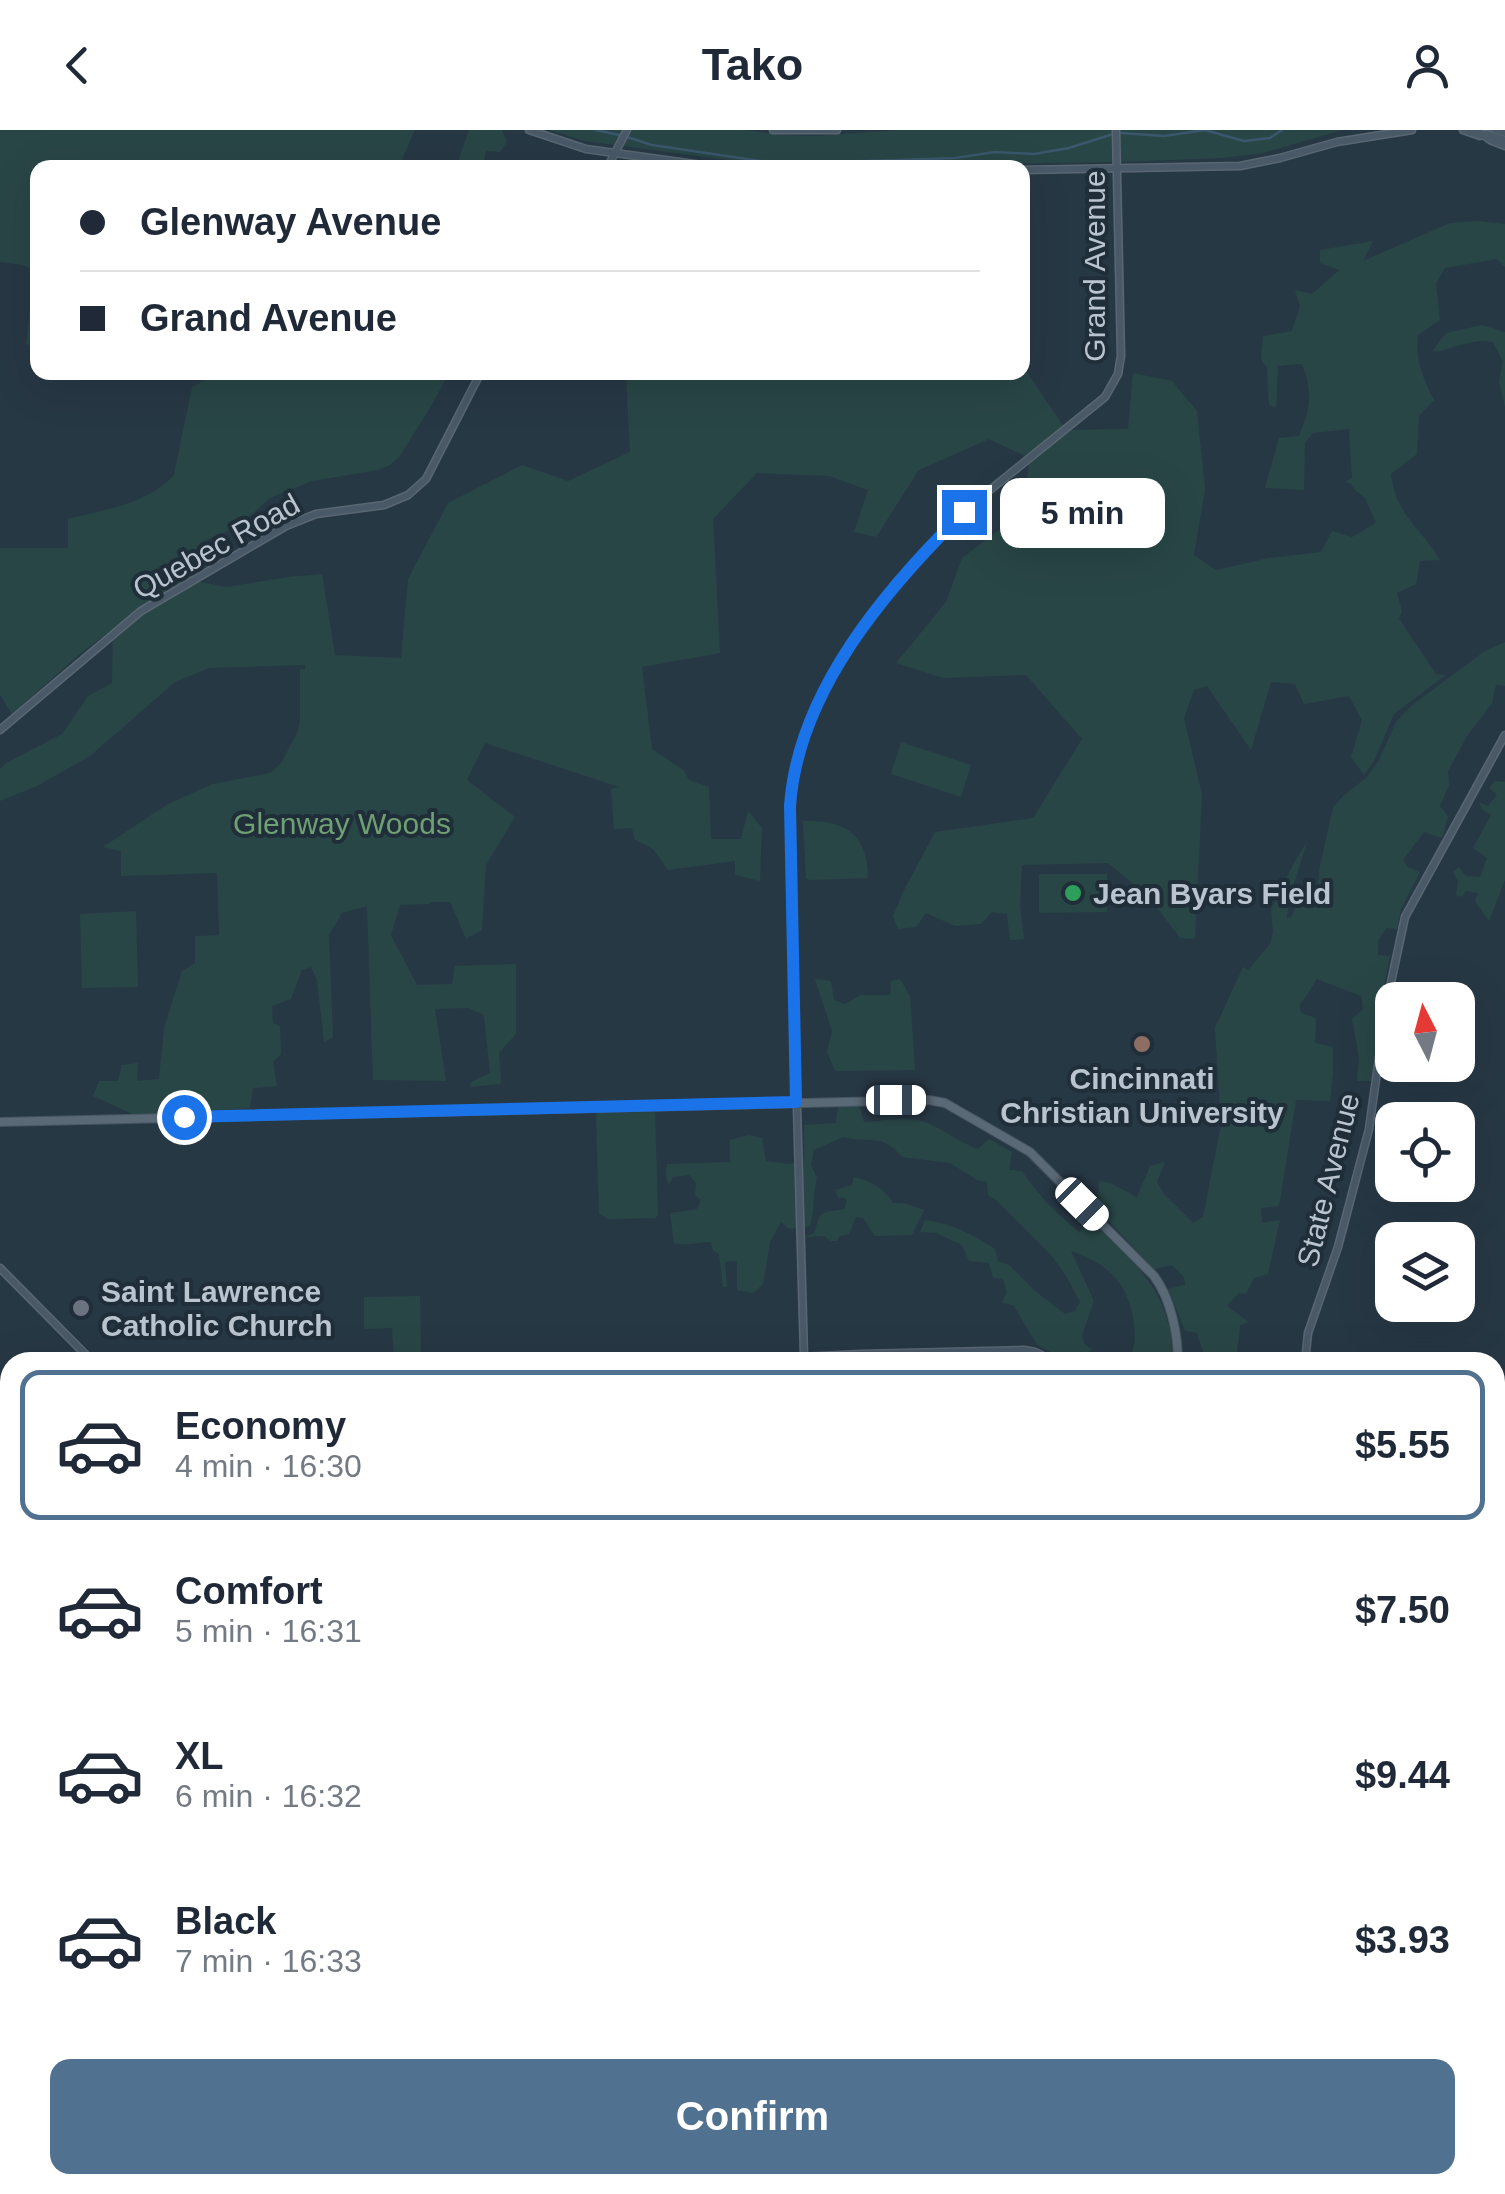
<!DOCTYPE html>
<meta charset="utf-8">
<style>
:root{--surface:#fff;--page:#f6f6f7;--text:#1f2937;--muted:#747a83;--line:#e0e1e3;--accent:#517190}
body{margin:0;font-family:Helvetica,sans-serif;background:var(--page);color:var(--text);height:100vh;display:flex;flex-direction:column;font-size:38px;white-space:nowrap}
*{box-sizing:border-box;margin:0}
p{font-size:32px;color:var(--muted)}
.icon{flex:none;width:55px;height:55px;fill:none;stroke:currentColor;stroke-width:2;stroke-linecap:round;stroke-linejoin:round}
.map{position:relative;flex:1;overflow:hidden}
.panel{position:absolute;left:0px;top:1222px;width:1505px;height:842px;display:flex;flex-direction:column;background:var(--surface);border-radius:30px 30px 0 0;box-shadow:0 10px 40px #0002}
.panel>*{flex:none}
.top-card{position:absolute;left:30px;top:30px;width:1000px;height:220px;border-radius:20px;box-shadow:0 10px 40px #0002;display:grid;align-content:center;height:220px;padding:0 50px;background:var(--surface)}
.needle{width:65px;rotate:354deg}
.buttons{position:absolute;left:1375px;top:852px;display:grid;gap:20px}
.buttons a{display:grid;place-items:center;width:100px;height:100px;border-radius:20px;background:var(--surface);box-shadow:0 10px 40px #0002;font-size:50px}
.end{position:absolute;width:45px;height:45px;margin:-22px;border:12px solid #1a73e8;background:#fff;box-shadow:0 0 0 5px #fff}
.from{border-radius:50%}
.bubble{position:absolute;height:70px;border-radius:20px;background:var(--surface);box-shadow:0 10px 40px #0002;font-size:32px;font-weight:700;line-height:70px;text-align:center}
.car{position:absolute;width:30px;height:60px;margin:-30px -15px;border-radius:12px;box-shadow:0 0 8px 2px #0007;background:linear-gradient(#fff 24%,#345 0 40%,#fff 0 76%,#345 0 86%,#fff 0)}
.top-card b{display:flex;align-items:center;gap:35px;height:95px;font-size:38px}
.top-card b+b{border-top:2px solid var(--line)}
.top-card i{width:25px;height:25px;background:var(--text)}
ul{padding:18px 0 0;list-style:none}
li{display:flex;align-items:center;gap:30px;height:150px;margin:0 20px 15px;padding:0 30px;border:5px solid transparent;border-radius:20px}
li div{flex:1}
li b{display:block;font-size:38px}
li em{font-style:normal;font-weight:700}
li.on{border-color:var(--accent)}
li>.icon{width:90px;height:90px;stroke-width:1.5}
.cta{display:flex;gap:20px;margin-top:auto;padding:20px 50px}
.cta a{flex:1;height:115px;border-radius:20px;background:var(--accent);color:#fff;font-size:40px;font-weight:700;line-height:115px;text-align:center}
header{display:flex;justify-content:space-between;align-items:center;height:130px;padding:0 50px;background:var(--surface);font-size:45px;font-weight:700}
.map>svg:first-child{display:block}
.green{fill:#294646}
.water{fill:#3a576d}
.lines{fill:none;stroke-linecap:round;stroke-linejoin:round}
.stream{stroke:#3a576d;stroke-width:2.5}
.secondary-casing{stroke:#5a6772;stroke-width:9}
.primary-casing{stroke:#485561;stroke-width:10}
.highway-casing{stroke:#46545f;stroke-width:11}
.secondary{stroke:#495968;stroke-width:6}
.primary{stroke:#596975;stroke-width:8}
.highway{stroke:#7b6858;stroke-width:9}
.rail-casing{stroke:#5d6e7c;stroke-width:6}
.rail{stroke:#202e3a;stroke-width:2.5;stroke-dasharray:8;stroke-linecap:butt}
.route{stroke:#1a73e8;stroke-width:12}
.leisure-dot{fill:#2e9e5b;stroke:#202e3a;stroke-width:4}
.education-dot{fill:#8d6e63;stroke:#202e3a;stroke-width:4}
.worship-dot{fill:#6b7280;stroke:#202e3a;stroke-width:4}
.labels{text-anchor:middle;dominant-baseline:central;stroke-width:8;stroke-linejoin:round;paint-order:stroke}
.street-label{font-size:30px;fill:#b9c4ce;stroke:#202e3a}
.park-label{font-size:30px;fill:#6fa073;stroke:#202e3a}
.poi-label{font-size:30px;font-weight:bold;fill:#b9c4ce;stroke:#202e3a;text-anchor:start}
</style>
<header><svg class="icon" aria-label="back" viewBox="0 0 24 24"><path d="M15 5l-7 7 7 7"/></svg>Tako<svg class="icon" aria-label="person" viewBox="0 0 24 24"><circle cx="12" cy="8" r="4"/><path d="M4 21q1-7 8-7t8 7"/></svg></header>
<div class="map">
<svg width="1505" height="2064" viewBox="0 0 1505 2064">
<rect width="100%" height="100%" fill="#273845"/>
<g class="green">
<polygon points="0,0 415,0 402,29 416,37 38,38 37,217 26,214 34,141 23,135 0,132"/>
<polygon points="469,0 502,0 507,12 500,22 486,21 483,37 456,37"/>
<polygon points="550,0 745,0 782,5 814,6 900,0 1342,0 1263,23 1222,28 1117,32 782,37 584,11"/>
<path d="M1477,91L1505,94V137L1497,129L1445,138L1436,153L1440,190L1418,205C1415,230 1423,248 1434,270L1419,286L1417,324L1391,344C1395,385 1423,400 1440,430L1420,431L1416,454L1397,463L1402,481L1399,489L1436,544L1446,545L1394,584L1374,631L1364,645L1351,627L1362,590L1349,566L1304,574L1295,554L1271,552L1251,620L1207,556L1194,560L1184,588L1202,665L1195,809L1180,808L1149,767L1108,733L1022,735L1020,776L1024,809L1010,810L1007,784L992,782L981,794L955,796L926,783L916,797L898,799L893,786L903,762L935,702L1033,688L1082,609L1026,545L943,548L896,533L946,472L962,428L1024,381L1029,328L989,309L919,340L876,407L854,402L868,360L829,346L757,343L713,389L720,523L642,537L652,619L683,640L689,650L709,657L711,709H741L748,681L762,698L760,751L735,745V731L668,740L653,719L634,709L632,698L614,699L611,659L619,657L485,613L467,650L515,687L486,735L482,800L466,809L450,772H430V774L400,775L391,805L417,855L452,854L455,836L516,834V904L499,923L501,954L470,957L471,952L490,943L484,885L468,878L435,879L446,951L373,950L367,776L342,783L329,805L333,907L324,912L317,850L311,837L302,840L291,869L272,876L273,893L280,896L281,924L273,932L277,956L253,958L250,978L205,981L203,967L197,969L184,987L141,988L93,966L99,951H118L122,935L138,933L137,951L159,949L164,898L182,841L195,833V806L219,805L217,743L121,746V721L103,717L168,674L213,654L270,643L281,633L297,603L300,590V539H305V535L209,538L175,552L90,626L37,656L0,671V639L6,633L62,604L88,566L112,553L113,499L83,521L12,584L0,565V418H68V389C104,380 148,374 174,345L192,257L208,249L211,243H449L430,278L399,327L390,335L378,340L312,351L270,368L239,396L200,413L211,440L195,451L227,457L288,447L322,444L335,525L401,528L408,449L448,373L522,335L568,351L630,322L626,248L565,249L568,243L1022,242L1023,160H1028L1023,236L1066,300L1128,299L1133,243L1172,251L1197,281L1205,359L1194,425L1216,440L1269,428L1321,422L1332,401L1352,407L1376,393L1365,368L1355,360L1351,354L1345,352L1352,348L1349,299L1313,303L1305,313L1304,360L1265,358L1279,308L1299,306C1311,277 1313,263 1302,234L1278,236L1276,278L1269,275L1267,238L1261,229L1263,206L1292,201L1300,176L1295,160L1312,164L1339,140L1320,133V120L1373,111L1363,131L1450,93Z"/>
<path d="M1482,195L1505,202V277L1499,252L1503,232L1493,212C1475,208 1454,218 1436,222L1433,220L1446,203Z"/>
<path d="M1505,512V556L1496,555L1492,573L1467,606L1448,641L1449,655L1440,676L1448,686L1442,708L1424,702L1403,730L1408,737L1420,742L1401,779L1397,799L1386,798L1378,811V825L1390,826L1383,862L1372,951H1357L1359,929L1352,889L1363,879L1361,866L1317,849L1300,875L1301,883L1316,888L1315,913L1333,917V943L1330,971L1296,970L1279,1076L1261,1078L1262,1093L1280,1090L1268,1144L1254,1148L1246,1164L1239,1163L1227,1176L1249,1192L1240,1195C1240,1207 1235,1224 1238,1232H1206L1197,1203L1185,1201L1168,1159L1185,1155L1184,1147L1172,1135L1154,1139L1090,1071L1098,1069L1099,1051L1110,1053L1137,1067L1150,1036L1165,1032L1157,1052L1164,1064L1193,1093L1203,1087L1221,995L1215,898L1243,837L1248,840L1270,814L1273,802L1271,779L1295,731L1307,712L1289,770L1287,788L1292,786C1293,783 1296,775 1299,772C1310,762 1320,759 1319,741L1333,678L1343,666L1366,648L1378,632L1396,592L1412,575L1485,521Z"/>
<polygon points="901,612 971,635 961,667 891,644"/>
<polygon points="1495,651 1505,652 1505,750 1489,791 1475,771 1478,763 1466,761 1462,767 1456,765 1458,751 1453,742 1459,737 1466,746 1480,747 1487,728 1473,718 1491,685 1482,679 1479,672 1488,676 1497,665 1489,658"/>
<path d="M803,691C846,690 867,704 868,748L809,750L806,748Z"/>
<polygon points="1039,744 1107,744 1107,782 1039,783"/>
<polygon points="136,781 138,857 82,858 80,784"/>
<polygon points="815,849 831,851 834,870 845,874 861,865 890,865 891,851 900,849 910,866 915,940 835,941 827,922 832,901"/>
<path d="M838,977H860L864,992C883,991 910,985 928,993C946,1001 960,1013 978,1019L989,1009L1012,1022L1009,1040L1022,1041C1038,1065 1056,1083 1079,1102L1091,1091C1132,1132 1172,1160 1172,1225L1155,1227L1156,1232H1125C1144,1216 1132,1168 1118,1151C1106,1136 1089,1127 1071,1121L1094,1171L1082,1205L1084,1213L1092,1220L1070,1232L1037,1215L1014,1176L1002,1172L1007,1162L1003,1149L993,1148L989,1133L969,1131L962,1115L936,1103L920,1102L925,1090C953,1094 972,1104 995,1119L998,1131L1009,1135L1035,1161L1065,1184L1075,1181L1080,1172L1065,1144L1051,1125L997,1071L988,1065L987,1052L977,1050L950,1033L902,1027C882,1002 869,1014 843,1007L814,1020L811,1035L817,1048C812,1065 815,1080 810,1096L789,1099L781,1092L770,1112L763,1154L753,1163L737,1160V1131L725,1132L727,1157H723L719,1124L713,1120L711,1112C699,1111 686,1117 674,1113L670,1083L697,1079L701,1070L695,1065L696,1053L689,1045L673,1047L669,1055L666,1046L667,1034L730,1032V1010L749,1005L762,1008L766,1031L790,1034L804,1030V995L836,993Z"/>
<polygon points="653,982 655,983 658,1085 656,1086 656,1088 608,1089 599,1084 596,983"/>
<path d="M854,1047C871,1051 884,1058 893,1073H904L924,1080L912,1105L875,1106L863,1088L856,1087L849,1104L840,1106L837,1111H830L825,1106L805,1107L814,1103L820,1085L826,1082L845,1079L847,1069L838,1067L835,1060L852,1055Z"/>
<polygon points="420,1166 421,1232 394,1232 392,1198 364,1199 364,1167"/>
<rect x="0" y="1428" width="10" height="461"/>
<polygon points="0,1894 7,1906 10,1906 10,2055 14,2055 13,2064 0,2064"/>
<polygon points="833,2055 966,2055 964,2064 892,2064 884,2056 872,2064 833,2064"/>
</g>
<polygon class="water" points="1505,1884 1505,2064 1213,2064 1219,2055 1495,2055 1495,1886"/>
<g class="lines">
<g class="stream">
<polyline points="596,0 619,5"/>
<polyline points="1121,3 1164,6 1205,0 1244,11 1270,8 1282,0"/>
<polyline points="627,7 652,15 768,32 837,32 955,28 995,22 1034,24 1069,18 1113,4"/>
</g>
<defs>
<g id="secondary">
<polyline points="529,0 586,19 723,38"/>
<polyline points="773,0 837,0"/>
<polyline points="1463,0 1480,6"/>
<polyline points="1477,0 1490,10 1505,16"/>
<polyline points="1495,0 1505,3"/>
<polyline points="1487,4 1505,10"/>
<polyline points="607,38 627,0"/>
<polyline points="1022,40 1240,36 1280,28 1337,12 1412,0"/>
<polyline points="0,600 141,481 286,396 316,384 384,375 408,365 426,349 481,242"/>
<polyline points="0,1138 93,1232"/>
<polyline points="804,1226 791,764 790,676 796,633 810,592 829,552 866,492 895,454 928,417 985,364 1105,267 1118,244 1121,226 1116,0"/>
<polyline points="701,1232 861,1224 1024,1220 1035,1222 1056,1232"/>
<polyline points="1305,1232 1308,1203 1338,1117 1369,999 1387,871 1405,787 1505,605"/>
<polyline points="1495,1313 1505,1313"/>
<polyline points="1495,1519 1505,1519"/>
<polyline points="0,1573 10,1574"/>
<polyline points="531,2055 531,2064"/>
<polyline points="975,2064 978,2055"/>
</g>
<g id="primary">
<path d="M0,992L929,970L945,973L1030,1022L1154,1146C1171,1169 1178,1204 1178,1232"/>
<polyline points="1495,1764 1505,1761"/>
<polyline points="1156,2064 1163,2055"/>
</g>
<polyline id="highway" points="1495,1779 1505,1776"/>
</defs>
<use href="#secondary" class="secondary-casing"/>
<use href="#primary" class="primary-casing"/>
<use href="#highway" class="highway-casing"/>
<use href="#secondary" class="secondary"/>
<use href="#primary" class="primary"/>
<use href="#highway" class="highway"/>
<defs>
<g id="rail">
<polyline points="1495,1805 1505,1801"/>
<polyline points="1177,2064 1184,2055"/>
</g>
</defs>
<use href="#rail" class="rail-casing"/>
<use href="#rail" class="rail"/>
</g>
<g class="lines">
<path class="route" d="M184,987L796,972L790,676C798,561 886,459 964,382"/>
</g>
<circle class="leisure-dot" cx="1073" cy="763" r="10"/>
<circle class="education-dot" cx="1142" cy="914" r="10"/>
<circle class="worship-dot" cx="81" cy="1178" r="10"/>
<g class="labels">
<g class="street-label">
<text transform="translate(1094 136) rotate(-90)">Grand Avenue</text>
<text transform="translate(216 416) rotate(-29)">Quebec Road</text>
<text transform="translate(1328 1050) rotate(-76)">State Avenue</text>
</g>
<g class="park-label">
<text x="342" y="693">Glenway Woods</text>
</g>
<g class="poi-label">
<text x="1093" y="763">Jean Byars Field</text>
<text x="1142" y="948" text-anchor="middle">Cincinnati<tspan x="1142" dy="34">Christian University</tspan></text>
<text x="101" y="1161">Saint Lawrence<tspan x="101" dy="34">Catholic Church</tspan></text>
</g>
</g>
</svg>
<div class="buttons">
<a><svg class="needle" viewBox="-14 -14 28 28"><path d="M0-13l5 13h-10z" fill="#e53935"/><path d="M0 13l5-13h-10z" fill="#747a83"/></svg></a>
<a><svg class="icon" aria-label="locate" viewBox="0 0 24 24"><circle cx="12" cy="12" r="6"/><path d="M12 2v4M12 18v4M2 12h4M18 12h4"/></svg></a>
<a><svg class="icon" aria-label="layers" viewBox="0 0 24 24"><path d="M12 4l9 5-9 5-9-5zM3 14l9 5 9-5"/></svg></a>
</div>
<i class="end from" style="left:184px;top:987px"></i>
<i class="end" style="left:964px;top:382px"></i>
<div class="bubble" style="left:1000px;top:348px;width:165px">5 min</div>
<i class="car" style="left:896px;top:970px;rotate:90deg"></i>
<i class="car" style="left:1082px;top:1074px;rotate:135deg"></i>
<div class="top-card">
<b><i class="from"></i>Glenway Avenue</b>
<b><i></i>Grand Avenue</b>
</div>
<section class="panel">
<ul>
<li class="on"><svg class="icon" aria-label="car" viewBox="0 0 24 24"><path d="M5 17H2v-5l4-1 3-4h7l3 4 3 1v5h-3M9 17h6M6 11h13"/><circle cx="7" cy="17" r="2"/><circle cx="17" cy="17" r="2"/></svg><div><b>Economy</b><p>4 min · 16:30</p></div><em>$5.55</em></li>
<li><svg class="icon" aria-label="car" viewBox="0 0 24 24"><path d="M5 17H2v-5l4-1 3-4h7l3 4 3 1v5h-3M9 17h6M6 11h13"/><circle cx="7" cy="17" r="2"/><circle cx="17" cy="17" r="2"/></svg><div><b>Comfort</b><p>5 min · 16:31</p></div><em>$7.50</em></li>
<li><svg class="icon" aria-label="car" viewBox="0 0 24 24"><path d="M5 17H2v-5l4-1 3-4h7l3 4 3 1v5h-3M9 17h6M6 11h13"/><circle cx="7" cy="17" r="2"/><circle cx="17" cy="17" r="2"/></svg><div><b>XL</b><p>6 min · 16:32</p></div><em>$9.44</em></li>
<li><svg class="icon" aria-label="car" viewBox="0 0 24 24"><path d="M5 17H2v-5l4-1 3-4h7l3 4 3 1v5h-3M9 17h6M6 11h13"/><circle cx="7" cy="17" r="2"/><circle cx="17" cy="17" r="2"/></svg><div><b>Black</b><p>7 min · 16:33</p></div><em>$3.93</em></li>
</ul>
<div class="cta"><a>Confirm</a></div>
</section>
</div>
